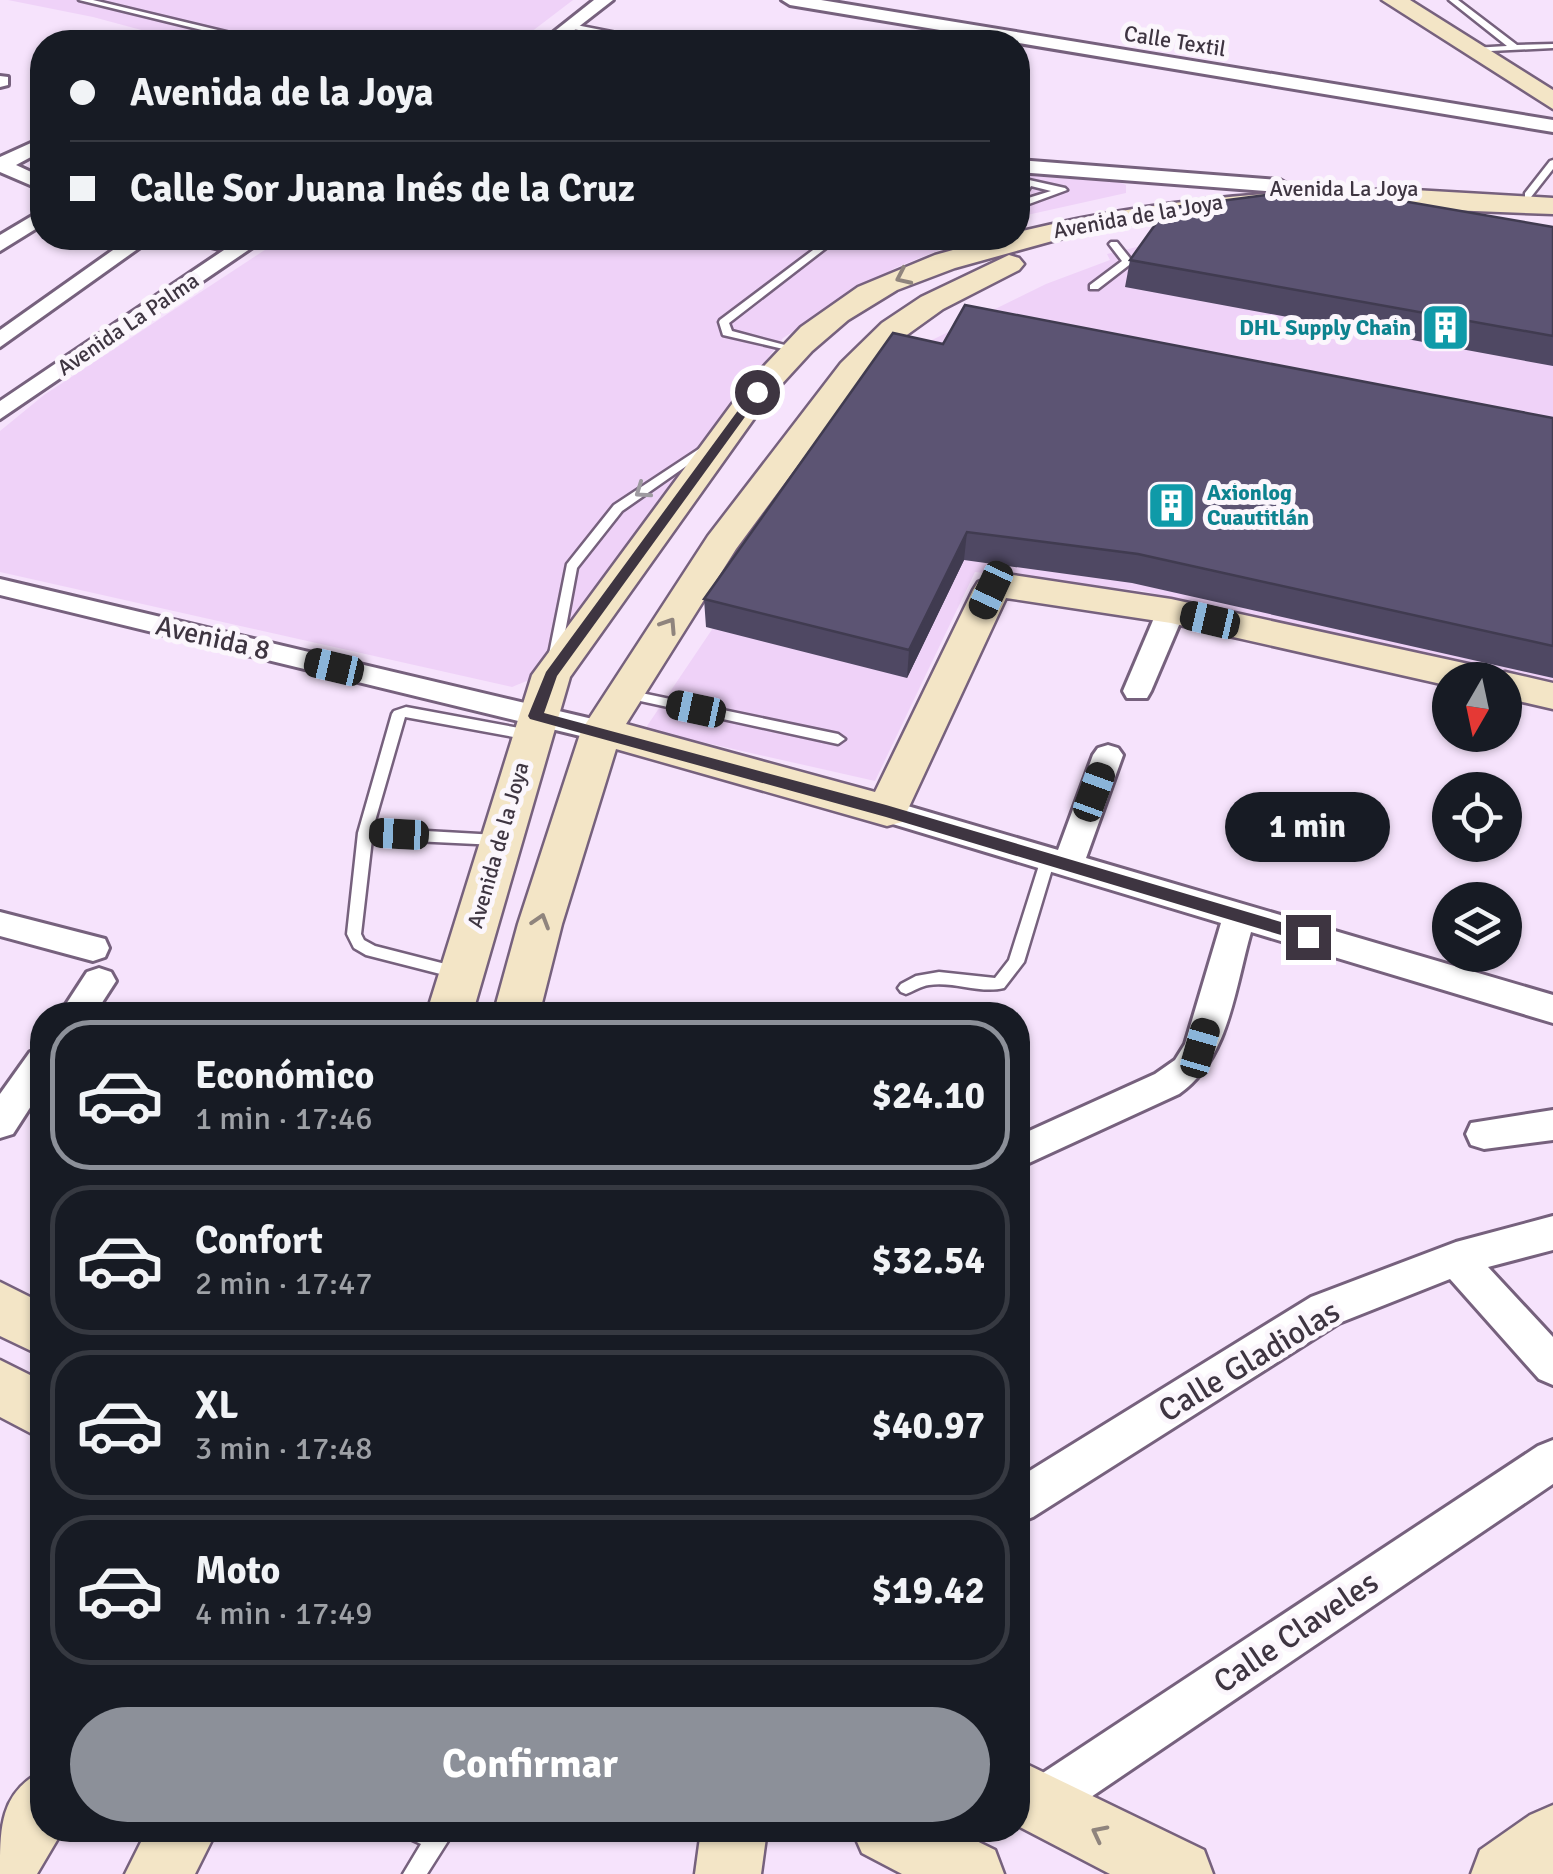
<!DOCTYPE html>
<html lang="es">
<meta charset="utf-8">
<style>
:root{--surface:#171b24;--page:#242831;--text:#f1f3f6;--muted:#9ea1a6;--line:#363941;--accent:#8c9099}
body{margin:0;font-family:Signika,sans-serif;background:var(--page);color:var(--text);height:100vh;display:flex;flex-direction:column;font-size:38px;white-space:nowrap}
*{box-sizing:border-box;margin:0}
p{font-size:32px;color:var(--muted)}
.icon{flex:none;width:55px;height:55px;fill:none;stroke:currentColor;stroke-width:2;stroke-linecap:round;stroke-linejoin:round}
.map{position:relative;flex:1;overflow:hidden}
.sheet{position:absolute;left:30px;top:1002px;width:1000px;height:840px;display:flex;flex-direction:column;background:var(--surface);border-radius:40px;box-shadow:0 2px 8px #0004}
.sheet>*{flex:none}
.banner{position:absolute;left:30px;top:30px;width:1000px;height:220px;border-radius:40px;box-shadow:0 2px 8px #0004;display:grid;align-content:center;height:220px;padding:0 40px;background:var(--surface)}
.needle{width:65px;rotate:189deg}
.fabs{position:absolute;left:1432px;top:662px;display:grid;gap:20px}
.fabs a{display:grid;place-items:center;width:90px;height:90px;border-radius:50%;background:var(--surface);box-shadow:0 2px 8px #0004;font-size:50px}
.end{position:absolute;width:45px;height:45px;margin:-22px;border:12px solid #3e3541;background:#fff;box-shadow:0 0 0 5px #fff}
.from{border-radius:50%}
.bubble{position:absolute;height:70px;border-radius:35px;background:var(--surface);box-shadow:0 2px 8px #0004;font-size:32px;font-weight:800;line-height:70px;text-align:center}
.car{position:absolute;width:30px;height:60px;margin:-30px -15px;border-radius:12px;box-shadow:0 0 8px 2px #0007;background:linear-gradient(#222 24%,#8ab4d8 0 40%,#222 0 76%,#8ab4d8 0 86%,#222 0)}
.banner b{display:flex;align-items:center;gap:35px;height:95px;font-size:38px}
.banner b+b{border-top:2px solid var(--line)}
.banner i{width:25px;height:25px;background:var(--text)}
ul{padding:18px 0 0;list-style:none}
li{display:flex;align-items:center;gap:30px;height:150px;margin:0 20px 15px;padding:0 20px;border:5px solid var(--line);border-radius:40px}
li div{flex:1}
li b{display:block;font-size:38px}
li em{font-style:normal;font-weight:800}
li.active{border-color:var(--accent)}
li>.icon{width:90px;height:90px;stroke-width:1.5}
.action{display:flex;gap:20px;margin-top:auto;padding:20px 40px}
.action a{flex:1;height:115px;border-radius:60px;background:var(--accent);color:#fff;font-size:40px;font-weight:800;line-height:115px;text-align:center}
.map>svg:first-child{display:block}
.built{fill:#efd2f8}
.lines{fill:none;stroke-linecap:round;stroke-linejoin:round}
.lane-casing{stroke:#76617d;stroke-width:5}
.street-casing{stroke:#76617d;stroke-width:6}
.secondary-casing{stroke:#76617d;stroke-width:5}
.lane{fill:#fff;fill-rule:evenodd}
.street{fill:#fff;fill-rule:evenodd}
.secondary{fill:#f3e5c6;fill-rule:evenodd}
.wall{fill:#4f4863}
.shaded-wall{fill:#403b50}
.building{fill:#5c5473;stroke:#403b50;stroke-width:2.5}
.oneway{stroke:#8f847d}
.oneway2{stroke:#9e9aa0}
.route{fill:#3e3541}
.labels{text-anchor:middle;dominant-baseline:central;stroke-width:10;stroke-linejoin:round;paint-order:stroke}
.far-street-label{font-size:22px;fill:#3e3541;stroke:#fbf6fc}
.far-culture-label{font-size:22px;font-weight:bold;fill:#0d838f;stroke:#fbf6fc;text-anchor:end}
.street-label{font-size:28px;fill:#3e3541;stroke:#fbf6fc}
.near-street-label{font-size:32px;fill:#3e3541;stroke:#fbf6fc}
</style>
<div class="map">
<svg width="1553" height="1874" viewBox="0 0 1553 1874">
<rect width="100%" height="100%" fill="#f6e3fc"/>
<g class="built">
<polygon points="8,0 573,0 518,42 186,42 93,17"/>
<polygon points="1018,170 1109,177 1126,185 1126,193 1018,217"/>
<polygon points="1188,235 1553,238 1553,684 1143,591 975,572 875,781 645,729 859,411 904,360 932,340 1046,284 1110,260 1107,254"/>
<polygon points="283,238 969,238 895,268 783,338 611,564 529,680 512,687 0,572 0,431 44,395"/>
</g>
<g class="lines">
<defs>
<g id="lane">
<polygon points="79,0 93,0 247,37 299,40 303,42 247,41"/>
<polygon points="1449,0 1458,0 1517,45 1553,44 1553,48 1470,52 1470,48 1473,48 1507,46"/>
<polygon points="571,24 652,40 656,42 642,42 568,28 568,24"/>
<polygon points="1553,160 1553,169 1531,197 1525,197 1525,193 1550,161"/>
<path d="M1029,180L1065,188L1067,190L1018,208V194L1026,181ZM1031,186L1051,191L1022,200Z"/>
<polygon points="829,238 839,238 729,323 732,331 796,348 796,352 723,335 719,322 720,320"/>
<polygon points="1111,242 1117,242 1133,262 1098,289 1090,289 1090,285 1122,261 1109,244"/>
<polygon points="711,441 715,442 715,446 622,511 577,568 560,659 554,663 549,662 548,659 567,564 614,505"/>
<polygon points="627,690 838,734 845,739 838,744 622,697 620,694 622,691"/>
<polygon points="406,707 530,730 537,735 530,740 405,717 373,828 497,835 504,840 497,845 372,839 361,934 364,940 375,946 461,968 464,972 461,976 456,978 366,955 354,948 347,934 358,833 392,714 394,711"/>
<path d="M1048,854L1055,859L1024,962L1004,988C980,994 954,981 929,985C921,986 914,991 906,994L901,992L898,988L901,984L916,976L939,972L995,978L1009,960L1041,859Z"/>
<polygon points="405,1830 455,1830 427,1874 403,1874 421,1844 408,1838"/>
</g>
<g id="street">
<polygon points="594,0 613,0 559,42 541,42"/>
<polygon points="782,0 821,0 1553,120 1553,132 790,5"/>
<polygon points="0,76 8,77 8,85 0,87"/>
<polygon points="42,138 42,151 16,165 42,177 42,190 0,172 0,157"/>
<polygon points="1018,160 1280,180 1290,186 1280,192 1018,172"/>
<polygon points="42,210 42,225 0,251 0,235"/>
<polygon points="130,238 153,238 0,347 0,330"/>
<polygon points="187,238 237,241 243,238 266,238 0,419 0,401 224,250 190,242"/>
<polygon points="0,579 601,721 611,724 616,731 611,738 601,741 0,595"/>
<polygon points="1171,602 1181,605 1185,611 1151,691 1147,698 1127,698 1123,691 1157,611 1161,605"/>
<path d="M1108,745L1118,748L1123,755L1086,858L1553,995V1023L1251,932C1235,987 1229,1059 1179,1094L1018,1168V1136L1155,1074L1175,1060L1185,1044L1221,923L876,819L872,811L876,803L887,800L1058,850L1093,755L1098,748Z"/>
<polygon points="0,912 105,939 109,948 105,957 93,961 0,936"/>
<polygon points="99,968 111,972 116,981 94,1015 59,1015 87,972"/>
<polygon points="42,1048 42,1089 13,1134 0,1138 0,1094 30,1052"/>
<polygon points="1553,1110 1553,1140 1484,1149 1471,1145 1466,1134 1471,1123"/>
<polygon points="1553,1216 1553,1250 1488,1267 1553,1337 1553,1385 1539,1379 1450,1279 1339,1323 1033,1517 1018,1523 1018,1478 1311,1297 1456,1242"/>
<polygon points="1553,1440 1553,1484 1057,1820 1040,1826 1023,1820 1018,1805 1023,1786 1538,1446"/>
</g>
<g id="secondary">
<polygon points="1382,0 1410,0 1553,90 1553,109"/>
<path d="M1414,190L1553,198V214L1345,206L1209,213L1142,222L1074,235L955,268L897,290L848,320L812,351L768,399L570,677L472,1015H426L532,675L746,385L801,327L858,287L935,255L996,238H1018V232C1149,200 1279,188 1414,190Z"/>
<polygon points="1009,255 1019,258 1024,264 1019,270 943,309 904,337 863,377 736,549 626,724 875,792 973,590 978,582 999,573 1171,599 1482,667 1498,674 1505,672 1553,683 1553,709 1505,698 1505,680 1450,680 1450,686 1171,623 1006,598 902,822 887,826 616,749 562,924 539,1015 493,1015 518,924 581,731 708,536 841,363 882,323 921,297"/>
<polygon points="0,1282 42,1303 42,1356 0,1336"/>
<polygon points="0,1360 42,1381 42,1439 0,1417"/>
<polygon points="1018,1760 1204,1850 1213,1874 1110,1874 1018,1826"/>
<path d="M42,1771V1830H63L37,1874H0C0,1827 0,1793 42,1771Z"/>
<polygon points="1553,1805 1553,1874 1471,1874 1480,1850 1530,1815"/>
<polygon points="147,1830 217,1830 195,1874 125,1874"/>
<polygon points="701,1830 767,1830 761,1874 695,1874"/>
<polygon points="852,1830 954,1830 995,1850 1004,1874 902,1874 862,1853"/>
</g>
</defs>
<use href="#lane" class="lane-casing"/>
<use href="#street" class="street-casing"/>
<use href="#secondary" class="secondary-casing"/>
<use href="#lane" class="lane"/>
<use href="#street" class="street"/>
<use href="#secondary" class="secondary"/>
</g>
<g class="wall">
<polygon points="1553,227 1553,366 1125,287 1130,260"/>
<polygon points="943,344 1553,418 1553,678 1132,583 964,560 907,678 706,627 704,599"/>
</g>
<polygon class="shaded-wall" points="967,532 964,560 907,678 909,650"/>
<g class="building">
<polygon points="1362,194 1553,227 1553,336 1130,260 1167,208 1266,195"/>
<polygon points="965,305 1553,418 1553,646 1138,554 967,532 909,650 704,599 893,333 943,344"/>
</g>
<defs><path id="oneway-chevron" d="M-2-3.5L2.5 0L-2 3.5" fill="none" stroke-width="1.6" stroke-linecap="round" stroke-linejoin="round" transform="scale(2.5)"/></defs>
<g class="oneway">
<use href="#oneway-chevron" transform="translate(903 277) rotate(155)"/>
<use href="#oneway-chevron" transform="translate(669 625) rotate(-57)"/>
<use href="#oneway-chevron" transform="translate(541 921) rotate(-73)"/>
<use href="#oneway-chevron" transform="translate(1099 1833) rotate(-153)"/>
</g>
<use class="oneway2" href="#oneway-chevron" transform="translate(642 491) rotate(145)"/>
<polygon class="route" points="753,390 763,392 557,676 544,713 886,805 1308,930 1316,937 1314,941 1308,943 886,817 530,719 528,716 546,672"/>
<defs>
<symbol id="building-square" viewBox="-11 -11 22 22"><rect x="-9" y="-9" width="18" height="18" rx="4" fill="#0f9aa8" stroke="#fbf6fc"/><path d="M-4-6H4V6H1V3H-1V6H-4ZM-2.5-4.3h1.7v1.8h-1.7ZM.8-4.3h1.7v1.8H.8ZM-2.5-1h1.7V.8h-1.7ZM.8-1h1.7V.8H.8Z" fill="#fff"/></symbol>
</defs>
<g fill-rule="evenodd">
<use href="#building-square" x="1418" y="300" width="55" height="55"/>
<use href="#building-square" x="1144" y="478" width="55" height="55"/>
</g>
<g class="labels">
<g class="far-street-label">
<text transform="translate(1175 41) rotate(9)">Calle Textil</text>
<text x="1344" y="188">Avenida La Joya</text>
<text transform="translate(1138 216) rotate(-10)">Avenida de la Joya</text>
<text transform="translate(128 324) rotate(-34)">Avenida La Palma</text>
<text transform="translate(498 845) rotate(-74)">Avenida de la Joya</text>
</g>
<g class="far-culture-label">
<text x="1411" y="327">DHL Supply Chain</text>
<text x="1207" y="492" text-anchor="start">Axionlog<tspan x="1207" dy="25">Cuautitlán</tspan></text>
</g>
<g class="street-label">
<text transform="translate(213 638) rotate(13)">Avenida 8</text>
</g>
<g class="near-street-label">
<text transform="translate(1249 1361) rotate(-31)">Calle Gladiolas</text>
<text transform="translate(1296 1632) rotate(-34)">Calle Claveles</text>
</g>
</g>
</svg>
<div class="fabs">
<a><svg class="needle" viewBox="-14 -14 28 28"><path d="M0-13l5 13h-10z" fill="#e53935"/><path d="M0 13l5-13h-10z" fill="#9ea1a6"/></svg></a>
<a><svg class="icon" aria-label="locate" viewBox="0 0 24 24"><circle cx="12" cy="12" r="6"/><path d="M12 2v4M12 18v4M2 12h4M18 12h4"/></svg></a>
<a><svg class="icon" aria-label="layers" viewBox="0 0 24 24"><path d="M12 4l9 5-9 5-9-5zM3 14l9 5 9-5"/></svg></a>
</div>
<i class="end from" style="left:757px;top:392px"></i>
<i class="end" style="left:1308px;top:937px"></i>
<div class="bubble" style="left:1225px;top:792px;width:165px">1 min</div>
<i class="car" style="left:991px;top:590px;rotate:205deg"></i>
<i class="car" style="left:1210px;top:620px;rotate:283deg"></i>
<i class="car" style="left:334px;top:667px;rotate:283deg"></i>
<i class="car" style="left:696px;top:709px;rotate:282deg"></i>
<i class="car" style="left:1094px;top:792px;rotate:20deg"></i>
<i class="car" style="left:399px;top:834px;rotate:273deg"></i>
<i class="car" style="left:1200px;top:1048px;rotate:16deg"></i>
<div class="banner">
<b><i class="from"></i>Avenida de la Joya</b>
<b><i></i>Calle Sor Juana Inés de la Cruz</b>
</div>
<section class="sheet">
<ul>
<li class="active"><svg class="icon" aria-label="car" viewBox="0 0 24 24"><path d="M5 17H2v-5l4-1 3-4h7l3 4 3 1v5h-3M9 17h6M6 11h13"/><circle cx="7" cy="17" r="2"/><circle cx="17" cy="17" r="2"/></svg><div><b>Económico</b><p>1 min · 17:46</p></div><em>$24.10</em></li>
<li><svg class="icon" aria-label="car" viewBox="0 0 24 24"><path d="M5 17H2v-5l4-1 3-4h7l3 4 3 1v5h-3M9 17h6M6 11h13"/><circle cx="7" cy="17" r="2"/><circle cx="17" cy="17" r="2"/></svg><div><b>Confort</b><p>2 min · 17:47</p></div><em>$32.54</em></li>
<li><svg class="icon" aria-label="car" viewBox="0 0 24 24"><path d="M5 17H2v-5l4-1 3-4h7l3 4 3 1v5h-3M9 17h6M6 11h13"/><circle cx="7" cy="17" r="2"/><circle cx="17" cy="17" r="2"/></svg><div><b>XL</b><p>3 min · 17:48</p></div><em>$40.97</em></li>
<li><svg class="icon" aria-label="car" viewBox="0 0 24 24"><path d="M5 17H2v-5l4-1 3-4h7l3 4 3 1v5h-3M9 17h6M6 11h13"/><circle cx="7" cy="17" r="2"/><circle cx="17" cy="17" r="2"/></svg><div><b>Moto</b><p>4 min · 17:49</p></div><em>$19.42</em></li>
</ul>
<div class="action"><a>Confirmar</a></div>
</section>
</div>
